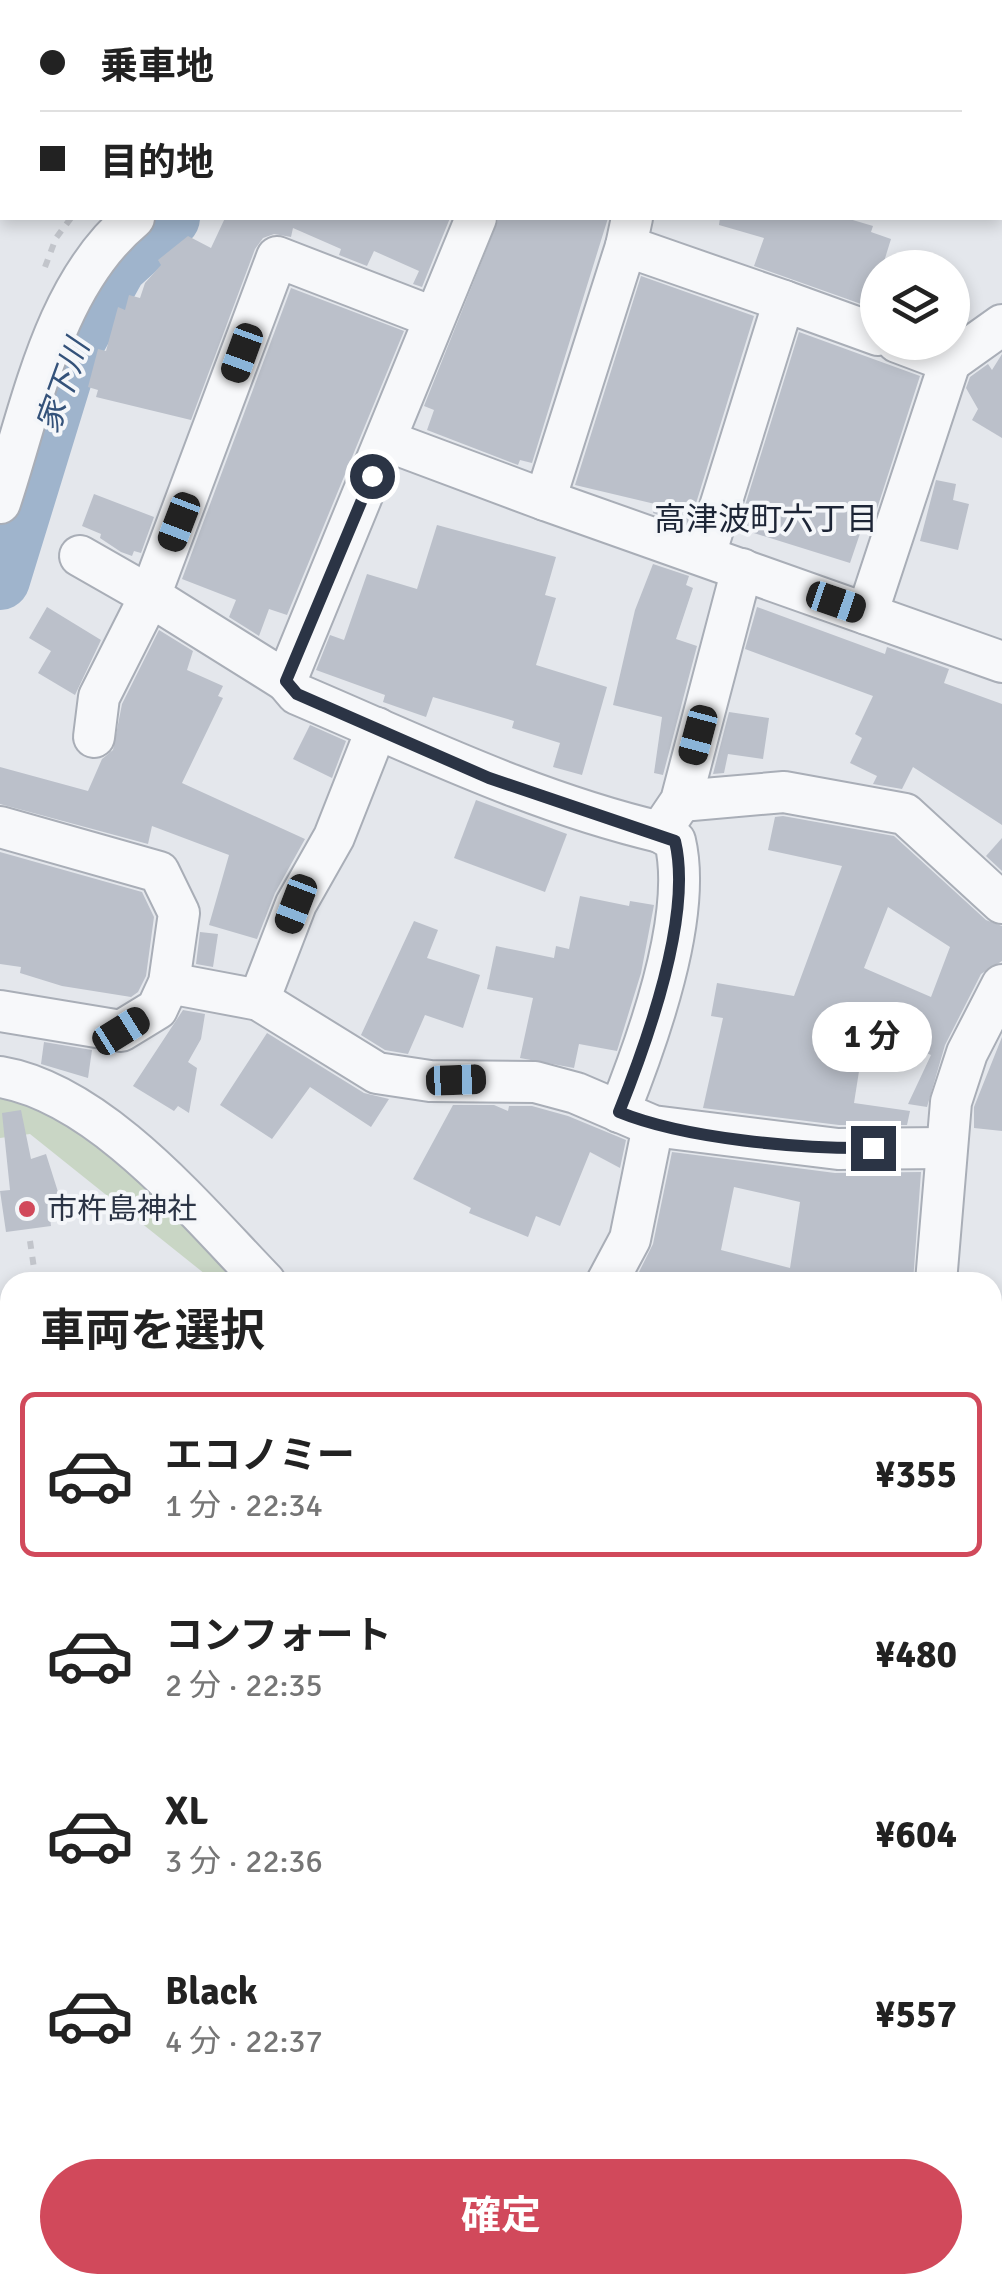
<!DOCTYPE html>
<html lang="ja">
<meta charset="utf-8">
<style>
:root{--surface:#fff;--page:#f2f2f2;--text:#222;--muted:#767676;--line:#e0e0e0;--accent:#d1495b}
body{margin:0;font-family:Signika,"Noto Sans JP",sans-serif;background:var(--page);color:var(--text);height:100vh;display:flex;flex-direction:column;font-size:38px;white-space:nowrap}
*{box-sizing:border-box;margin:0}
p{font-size:32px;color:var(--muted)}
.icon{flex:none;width:55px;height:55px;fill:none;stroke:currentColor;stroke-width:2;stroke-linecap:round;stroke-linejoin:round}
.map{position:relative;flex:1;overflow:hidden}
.drawer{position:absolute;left:0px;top:1272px;width:1002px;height:1022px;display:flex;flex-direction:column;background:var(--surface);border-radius:30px 30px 0 0;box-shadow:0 5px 15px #0003}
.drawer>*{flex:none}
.guide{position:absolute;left:0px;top:0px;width:1002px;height:220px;box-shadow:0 5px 15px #0003;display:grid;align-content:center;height:220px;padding:0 40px;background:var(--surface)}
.fabs{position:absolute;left:860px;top:250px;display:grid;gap:20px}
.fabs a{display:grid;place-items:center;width:110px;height:110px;border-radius:50%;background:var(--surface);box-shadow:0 5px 15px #0003;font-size:50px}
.end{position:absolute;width:45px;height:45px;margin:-22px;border:12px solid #2b3445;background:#fff;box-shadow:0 0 0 5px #fff}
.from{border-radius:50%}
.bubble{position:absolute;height:70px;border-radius:35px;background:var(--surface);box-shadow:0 5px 15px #0003;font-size:32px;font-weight:700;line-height:70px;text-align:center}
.car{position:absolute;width:30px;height:60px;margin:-30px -15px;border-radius:12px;box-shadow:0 0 8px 2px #0007;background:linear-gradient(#222 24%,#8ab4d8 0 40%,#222 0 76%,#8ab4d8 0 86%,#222 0)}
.guide b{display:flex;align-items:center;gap:35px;height:95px;font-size:38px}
.guide b+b{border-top:2px solid var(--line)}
.guide i{width:25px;height:25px;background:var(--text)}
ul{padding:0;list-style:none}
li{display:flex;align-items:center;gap:30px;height:165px;margin:0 20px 15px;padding:0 20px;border:5px solid transparent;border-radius:15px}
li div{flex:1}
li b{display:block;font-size:38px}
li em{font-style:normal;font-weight:700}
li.current{border-color:var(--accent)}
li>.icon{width:90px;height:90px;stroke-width:1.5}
h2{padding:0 40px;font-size:45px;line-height:120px}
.button{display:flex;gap:20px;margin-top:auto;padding:20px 40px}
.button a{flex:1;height:115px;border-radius:60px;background:var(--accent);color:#fff;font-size:40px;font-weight:700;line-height:115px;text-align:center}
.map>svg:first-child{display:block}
.green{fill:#c9d6c5}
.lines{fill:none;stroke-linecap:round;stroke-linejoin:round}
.river{stroke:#9fb4cc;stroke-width:60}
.building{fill:#bbc0ca;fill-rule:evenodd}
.minor-casing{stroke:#a9aeb7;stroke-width:44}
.path{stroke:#c2c5cb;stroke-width:6;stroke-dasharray:8 8;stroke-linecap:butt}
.minor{stroke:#f7f8fa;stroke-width:40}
.route{stroke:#2b3445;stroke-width:12}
.poi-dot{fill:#d1495b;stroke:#f4f6f9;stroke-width:4}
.labels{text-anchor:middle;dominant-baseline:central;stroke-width:8;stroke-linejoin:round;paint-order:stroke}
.poi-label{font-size:30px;fill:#2b3445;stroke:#f4f6f9;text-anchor:start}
.water-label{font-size:32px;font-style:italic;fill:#34527a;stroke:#f4f6f9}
.neighbourhood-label{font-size:32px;fill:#1d2536;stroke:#f4f6f9}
</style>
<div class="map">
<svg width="1002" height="2293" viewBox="0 0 1002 2293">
<rect width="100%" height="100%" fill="#e4e7ec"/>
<g class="green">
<path d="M0,1096C87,1107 175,1217 232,1278L215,1282L30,1134L0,1138Z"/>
<polygon points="0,1377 10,1381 10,1722 0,1684"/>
</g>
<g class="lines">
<g class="river">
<polyline points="1000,125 1002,125"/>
<polyline points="0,580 71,349 117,266 170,218"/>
<polyline points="0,1728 10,1764"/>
<polyline points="0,2267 10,2200"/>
</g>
</g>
<g class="building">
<polygon points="225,218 450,218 422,287 413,284 419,271 374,251 367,266 339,255 341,249 293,228 291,237 274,234 263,238 255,249 191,420 96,397 98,390 88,387 98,349 106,351 118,307 125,310 129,295 140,298 145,283 161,265 158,260 188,236 211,248"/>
<polygon points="499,218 608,218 532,463 520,460 518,465 427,430 434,410 424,406"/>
<polygon points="720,218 846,218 873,226 871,232 891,239 882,268 878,268 878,310 754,266 764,238 719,225"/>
<polygon points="641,276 754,316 689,526 653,513 655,504 575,485"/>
<polygon points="291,288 404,331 287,615 269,609 259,636 229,617 236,600 182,579"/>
<polygon points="799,332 920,376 875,515 867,513 850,563 738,528"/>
<polygon points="1002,354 1002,438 972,420 978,409 966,388 970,377 988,364 992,370"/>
<polygon points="936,480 956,484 953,500 969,504 958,550 920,541"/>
<polygon points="94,494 154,517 141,553 134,551 132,556 121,552 100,538 101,534 82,526"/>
<polygon points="437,525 556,557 545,595 556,598 536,665 607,687 582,775 553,767 560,743 512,728 514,721 433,697 426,717 383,702 385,695 316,670 330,635 344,640 367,574 417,589"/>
<polygon points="653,564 689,576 686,585 693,588 676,639 697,646 663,775 654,773 662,717 613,705 635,610"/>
<polygon points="47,607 101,640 75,695 38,673 51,651 29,638"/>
<polygon points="757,607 885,654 887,647 949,669 944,683 1002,704 1002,825 913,767 902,789 873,784 877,776 850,763 862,738 855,734 873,696 745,649"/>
<polygon points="159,630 193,651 187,670 223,686 218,696 223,698 182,783 305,839 275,893 257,939 209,925 229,855 152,826 148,844 0,804 0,767 88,791 102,759 113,750 122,704"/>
<polygon points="729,712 769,718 763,759 728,754 724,773 713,774"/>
<polygon points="310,725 346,741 332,778 293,759"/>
<polygon points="476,800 567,834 545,892 454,858"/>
<path d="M783,816L894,836L986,920L1002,926V961L981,974L945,1045L927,1107L908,1104L931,1055L866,1027L854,1103L910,1111L907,1125H839L703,1108L723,1018L711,1016L717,983L794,996L842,866L768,850L775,817ZM888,907L950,947L931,997L864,968Z"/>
<polygon points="1002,838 1002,871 986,856"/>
<polygon points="0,852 142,892 154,917 146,976 138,992 131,997 62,986 20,973 21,967 0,964"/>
<polygon points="580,896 629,906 630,901 654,905 641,973 617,1051 579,1044 574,1068 520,1058 533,998 487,989 496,946 554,958 556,946 569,949"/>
<polygon points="414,921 438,930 427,958 480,975 463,1028 425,1015 408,1054 385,1050 361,1035"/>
<polygon points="200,932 218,934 213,967 196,964"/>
<polygon points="183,1010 205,1014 201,1039 188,1062 197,1068 189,1113 178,1106 174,1111 133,1086"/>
<polygon points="267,1033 364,1093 389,1099 371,1127 310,1087 272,1139 220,1105"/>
<polygon points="1002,1037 1002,1131 974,1128 974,1107"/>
<polygon points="44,1042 92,1050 88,1078 41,1064"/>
<polygon points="453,1105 494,1105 508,1111 509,1106 532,1106 568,1116 626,1140 620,1168 590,1152 560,1226 536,1216 528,1237 469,1213 471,1208 413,1179"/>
<polygon points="21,1110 31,1159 46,1154 59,1195 48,1199 51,1226 6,1232 0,1191 10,1190 2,1113"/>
<path d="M672,1152L835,1173L921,1172L913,1282H634L653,1244ZM734,1187L800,1202L790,1268L721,1250Z"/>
</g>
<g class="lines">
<defs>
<g id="minor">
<polyline points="1000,90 1002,90"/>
<polyline points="632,218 626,246 784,301"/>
<polyline points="626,246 545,500 1002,662"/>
<polyline points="435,318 277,257 150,596 286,681 476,218"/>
<polyline points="950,362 1002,325"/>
<polyline points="387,441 545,500"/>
<path d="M0,503C32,407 53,285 134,218"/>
<polyline points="705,555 784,301 878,335"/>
<polyline points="80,556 150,596 99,697 94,737"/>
<polyline points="867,614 950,362 897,342"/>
<path d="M286,681L297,694C417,745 533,802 660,832"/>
<polyline points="681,801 784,792 905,814 1002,903"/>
<polyline points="0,827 159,872 179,913 169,983 157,1009 121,1031 0,1011"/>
<polyline points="169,983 259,1000 377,1073 430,1081 535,1082 576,1093 653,1126 838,1149 944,1148"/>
<polyline points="259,1000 296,904 334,837 377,728"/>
<path d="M0,1077C101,1094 197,1212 265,1282"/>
<path d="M619,1112C647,1042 693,916 675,841L660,832L681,801L742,569"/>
<polyline points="607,1282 630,1239 653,1126"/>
<polyline points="936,1282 951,1102 967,1053 1002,985"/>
<polyline points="992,1452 1002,1451"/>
<polyline points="992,1685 1002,1685"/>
<polyline points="992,1929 1002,1932"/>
<polyline points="542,2285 598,2292"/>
<polyline points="280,2293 282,2285"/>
<polyline points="750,2293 752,2285"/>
</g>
</defs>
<use href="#minor" class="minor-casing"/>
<g class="path">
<polyline points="80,0 85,2"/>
<polyline points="286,2 286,0"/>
<polyline points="45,267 56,238 71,218"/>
<polyline points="30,1241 36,1282"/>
<polyline points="0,1837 10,1900"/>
<polyline points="0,2064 10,1980"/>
</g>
<use href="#minor" class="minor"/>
</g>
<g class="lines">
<path class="route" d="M372,476L286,681L297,694L489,778L675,841C693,916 647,1042 619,1112C685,1139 801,1149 873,1148"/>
</g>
<circle class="poi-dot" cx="27" cy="1209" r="10"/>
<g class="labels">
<g class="poi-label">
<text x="47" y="1209">市杵島神社</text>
</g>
<g class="water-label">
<text transform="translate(63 386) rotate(-70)">家下川</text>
</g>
<g class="neighbourhood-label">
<text x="766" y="519">高津波町六丁目</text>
</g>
</g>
</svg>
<div class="fabs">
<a><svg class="icon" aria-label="layers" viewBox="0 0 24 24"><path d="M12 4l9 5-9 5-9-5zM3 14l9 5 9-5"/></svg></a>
</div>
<i class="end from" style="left:372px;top:476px"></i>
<i class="end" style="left:873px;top:1148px"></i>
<div class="bubble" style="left:812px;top:1002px;width:120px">1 分</div>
<i class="car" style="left:242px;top:353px;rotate:200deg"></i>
<i class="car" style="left:179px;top:522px;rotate:201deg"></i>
<i class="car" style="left:836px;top:602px;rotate:109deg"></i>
<i class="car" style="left:698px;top:735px;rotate:195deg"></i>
<i class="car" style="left:296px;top:904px;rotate:201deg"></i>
<i class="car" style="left:121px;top:1031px;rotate:58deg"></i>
<i class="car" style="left:456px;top:1080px;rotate:88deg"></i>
<div class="guide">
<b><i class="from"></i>乗車地</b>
<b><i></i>目的地</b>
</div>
<section class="drawer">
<h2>車両を選択</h2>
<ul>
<li class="current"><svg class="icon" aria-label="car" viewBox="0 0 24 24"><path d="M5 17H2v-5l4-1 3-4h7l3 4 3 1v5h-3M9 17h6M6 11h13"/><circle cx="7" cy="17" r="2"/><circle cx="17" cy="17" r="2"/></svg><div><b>エコノミー</b><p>1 分 · 22:34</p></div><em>¥355</em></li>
<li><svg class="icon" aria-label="car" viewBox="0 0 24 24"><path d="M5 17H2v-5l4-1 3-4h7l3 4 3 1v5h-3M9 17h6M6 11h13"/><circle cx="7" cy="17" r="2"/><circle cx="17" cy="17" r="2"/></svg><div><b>コンフォート</b><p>2 分 · 22:35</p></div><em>¥480</em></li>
<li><svg class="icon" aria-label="car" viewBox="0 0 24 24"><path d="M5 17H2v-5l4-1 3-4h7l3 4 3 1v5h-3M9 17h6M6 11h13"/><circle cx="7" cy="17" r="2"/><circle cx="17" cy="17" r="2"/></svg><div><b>XL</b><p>3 分 · 22:36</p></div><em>¥604</em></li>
<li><svg class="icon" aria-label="car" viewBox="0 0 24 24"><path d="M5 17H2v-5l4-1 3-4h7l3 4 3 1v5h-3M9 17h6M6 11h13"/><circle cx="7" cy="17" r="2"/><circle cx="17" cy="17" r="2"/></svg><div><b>Black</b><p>4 分 · 22:37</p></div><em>¥557</em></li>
</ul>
<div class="button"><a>確定</a></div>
</section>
</div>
